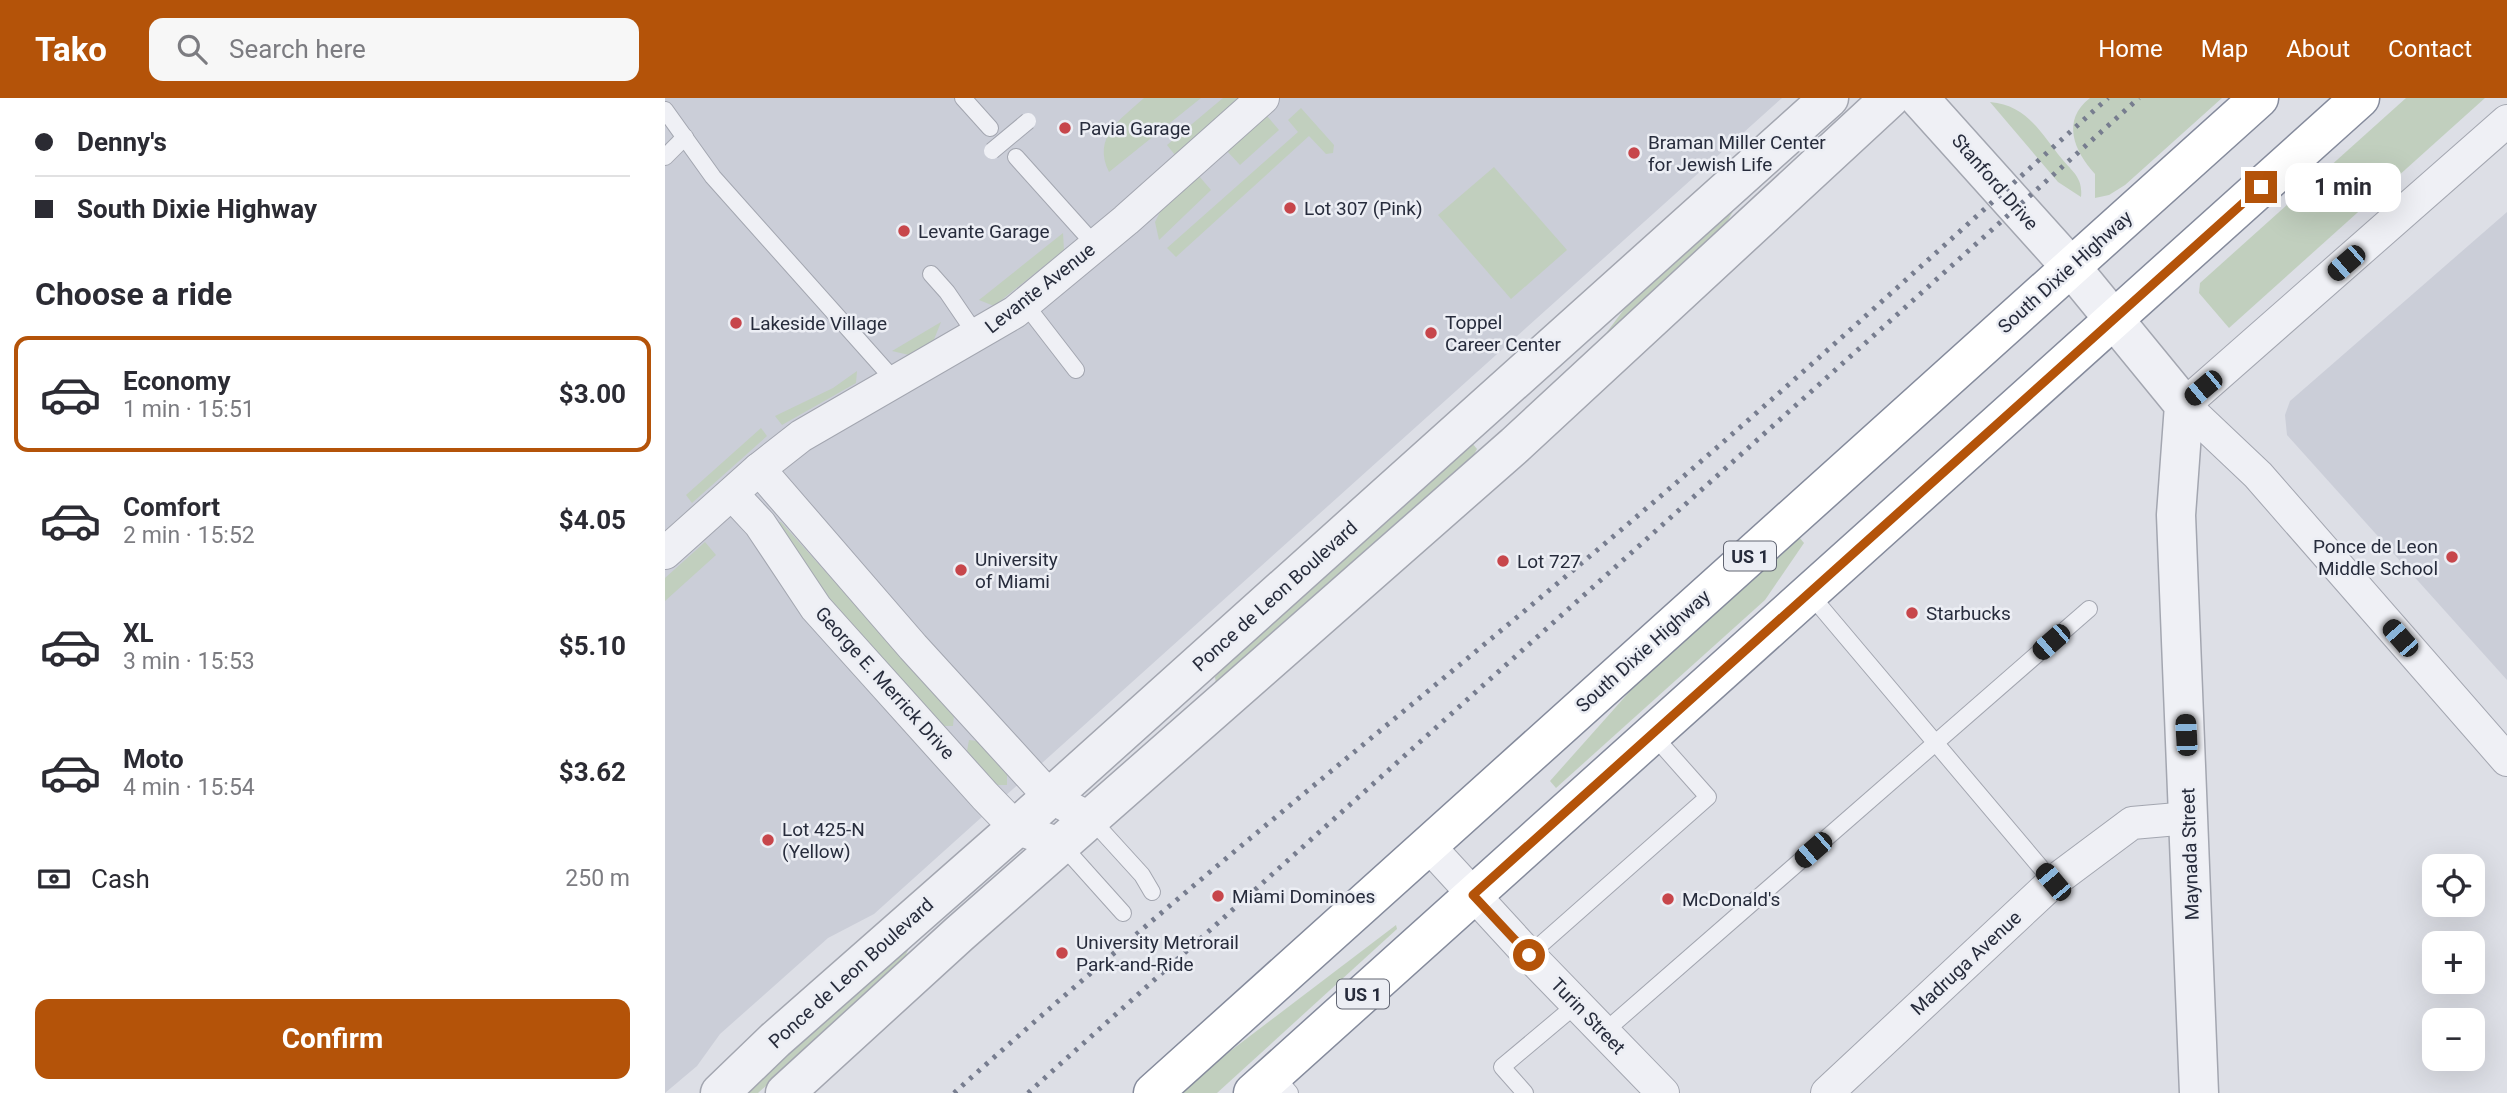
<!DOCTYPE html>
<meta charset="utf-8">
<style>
:root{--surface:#fff;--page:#f7f7f7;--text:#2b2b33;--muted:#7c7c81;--line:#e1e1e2;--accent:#b45309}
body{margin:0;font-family:Roboto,sans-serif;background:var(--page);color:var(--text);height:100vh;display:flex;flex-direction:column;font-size:26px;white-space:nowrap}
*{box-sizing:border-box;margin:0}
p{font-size:23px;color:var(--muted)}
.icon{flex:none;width:38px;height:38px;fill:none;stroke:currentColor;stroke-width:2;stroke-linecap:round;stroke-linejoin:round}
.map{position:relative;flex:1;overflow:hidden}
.side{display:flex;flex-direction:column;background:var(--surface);width:665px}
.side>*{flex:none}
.banner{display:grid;align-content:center;height:154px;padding:0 35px;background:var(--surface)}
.buttons{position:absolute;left:1757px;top:756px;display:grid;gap:14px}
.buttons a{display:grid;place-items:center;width:63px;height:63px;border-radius:14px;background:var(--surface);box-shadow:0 7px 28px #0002;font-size:35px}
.end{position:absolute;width:32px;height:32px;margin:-16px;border:9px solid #b45309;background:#fff;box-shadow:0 0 0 4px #fff}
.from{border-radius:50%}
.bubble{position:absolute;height:49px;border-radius:14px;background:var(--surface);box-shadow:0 7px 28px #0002;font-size:23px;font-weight:700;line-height:49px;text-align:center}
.car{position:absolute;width:21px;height:42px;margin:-21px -10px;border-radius:9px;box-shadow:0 0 5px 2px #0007;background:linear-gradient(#222 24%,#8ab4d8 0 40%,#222 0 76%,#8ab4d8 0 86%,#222 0)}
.banner b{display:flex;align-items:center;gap:24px;height:66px;font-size:26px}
.banner b+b{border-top:2px solid var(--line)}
.banner i{width:18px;height:18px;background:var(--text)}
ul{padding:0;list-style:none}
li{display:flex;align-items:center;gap:21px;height:116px;margin:0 14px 10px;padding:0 21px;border:4px solid transparent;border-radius:14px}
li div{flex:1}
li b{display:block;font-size:26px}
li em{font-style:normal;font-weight:700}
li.active{border-color:var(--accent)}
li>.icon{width:63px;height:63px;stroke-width:1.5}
h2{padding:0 35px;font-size:32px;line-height:84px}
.pay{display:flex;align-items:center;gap:18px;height:77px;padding:0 35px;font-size:26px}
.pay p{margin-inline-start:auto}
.action{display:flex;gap:14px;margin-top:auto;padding:14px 35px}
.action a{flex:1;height:80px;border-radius:14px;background:var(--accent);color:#fff;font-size:28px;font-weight:700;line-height:80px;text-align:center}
header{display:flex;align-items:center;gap:42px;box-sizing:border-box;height:98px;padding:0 35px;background:var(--accent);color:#fff}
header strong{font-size:33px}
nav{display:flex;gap:38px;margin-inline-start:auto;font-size:24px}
.search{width:490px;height:63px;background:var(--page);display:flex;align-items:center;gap:18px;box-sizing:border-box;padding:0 24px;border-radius:14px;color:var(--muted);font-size:26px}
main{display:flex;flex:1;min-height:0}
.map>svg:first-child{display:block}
.built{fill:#cbced8}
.green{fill:#c1cfbe}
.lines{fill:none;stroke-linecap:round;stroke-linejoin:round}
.service-casing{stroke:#a3a6b0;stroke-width:18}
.minor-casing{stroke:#a3a6b0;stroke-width:34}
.tertiary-casing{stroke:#a3a6b0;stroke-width:41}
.trunk-casing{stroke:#858b9c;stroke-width:41}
.service{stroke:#eff0f5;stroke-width:16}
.minor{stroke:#eff0f5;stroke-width:32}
.tertiary{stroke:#eff0f5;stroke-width:38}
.trunk{stroke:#fff;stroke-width:38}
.rail{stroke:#777d8f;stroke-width:5;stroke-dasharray:3.5 7;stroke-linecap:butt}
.service-bridge-casing{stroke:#a3a6b0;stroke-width:18;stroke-linecap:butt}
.service-bridge{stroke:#eff0f5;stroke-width:16}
.route{stroke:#b45309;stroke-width:9}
.poi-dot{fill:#c7464b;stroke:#eceef4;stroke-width:2.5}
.labels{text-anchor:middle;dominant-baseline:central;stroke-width:5;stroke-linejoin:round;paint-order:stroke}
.shield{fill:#eceef4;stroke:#626673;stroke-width:2}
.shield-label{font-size:18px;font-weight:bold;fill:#272c3c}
.poi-label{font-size:19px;fill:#272c3c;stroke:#eceef4;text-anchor:start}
.street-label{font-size:19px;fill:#272c3c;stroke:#eceef4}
</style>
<header>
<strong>Tako</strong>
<div class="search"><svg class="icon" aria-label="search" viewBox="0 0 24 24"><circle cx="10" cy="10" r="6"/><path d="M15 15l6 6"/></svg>Search here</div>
<nav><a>Home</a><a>Map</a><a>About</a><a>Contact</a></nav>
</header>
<main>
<section class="side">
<div class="banner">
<b><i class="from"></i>Denny's</b>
<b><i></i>South Dixie Highway</b>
</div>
<h2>Choose a ride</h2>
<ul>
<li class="active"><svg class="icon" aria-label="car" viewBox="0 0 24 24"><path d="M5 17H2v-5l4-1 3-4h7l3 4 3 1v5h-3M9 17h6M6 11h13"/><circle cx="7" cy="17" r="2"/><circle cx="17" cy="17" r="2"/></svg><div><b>Economy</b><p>1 min · 15:51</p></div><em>$3.00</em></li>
<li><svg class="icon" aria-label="car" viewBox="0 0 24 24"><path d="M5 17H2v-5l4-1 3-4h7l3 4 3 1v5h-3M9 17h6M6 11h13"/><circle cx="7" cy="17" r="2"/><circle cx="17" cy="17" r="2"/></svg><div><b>Comfort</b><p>2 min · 15:52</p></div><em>$4.05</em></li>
<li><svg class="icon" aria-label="car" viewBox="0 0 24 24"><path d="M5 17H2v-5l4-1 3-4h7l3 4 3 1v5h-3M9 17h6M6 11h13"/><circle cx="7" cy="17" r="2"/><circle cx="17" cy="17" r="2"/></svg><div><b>XL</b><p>3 min · 15:53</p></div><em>$5.10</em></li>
<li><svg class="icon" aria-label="car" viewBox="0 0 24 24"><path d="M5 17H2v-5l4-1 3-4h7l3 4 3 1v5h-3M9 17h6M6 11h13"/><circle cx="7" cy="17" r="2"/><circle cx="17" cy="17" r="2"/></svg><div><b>Moto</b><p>4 min · 15:54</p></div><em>$3.62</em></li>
</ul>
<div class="pay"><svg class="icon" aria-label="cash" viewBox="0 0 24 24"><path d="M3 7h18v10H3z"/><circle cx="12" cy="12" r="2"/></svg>Cash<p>250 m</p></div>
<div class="action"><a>Confirm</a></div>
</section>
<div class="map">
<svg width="1842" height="995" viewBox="0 0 1842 995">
<rect width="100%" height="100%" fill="#dddfe6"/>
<g class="built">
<polygon points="0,0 1117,0 209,816 163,840 55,936 32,968 0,995"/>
<polygon points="1842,114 1842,582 1622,337 1620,317 1625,303"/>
</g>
<g class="green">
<path d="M479,0H536L444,74C427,39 455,22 479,0Z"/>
<polygon points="558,0 575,0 510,57 502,47"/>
<path d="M1425,0H1557L1460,87L1444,97L1430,100V76C1409,53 1396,22 1425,0Z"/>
<polygon points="1741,0 1820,0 1564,230 1534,195 1535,185"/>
<path d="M1325,4C1362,7 1376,35 1397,61C1408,74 1418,80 1416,99L1393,84Z"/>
<polygon points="636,10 669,47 668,55 661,56 644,38 511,159 502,150 633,34 623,22"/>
<polygon points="602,18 614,32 575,67 562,53"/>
<polygon points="829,69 902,152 846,201 773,117"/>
<polygon points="534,78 546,92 494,142 490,124 496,112"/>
<polygon points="1071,108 1059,129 945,235 942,234 969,198"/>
<polygon points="398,135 399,152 329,208 314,202"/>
<polygon points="276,224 268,244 244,257 227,253"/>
<polygon points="192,273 191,285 117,327 110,318 168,290"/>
<polygon points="96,330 102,338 27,405 21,397"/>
<polygon points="807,345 812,351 806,362 551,586 550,579 583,546"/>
<polygon points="110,424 116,424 289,617 288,628 278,628 180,528"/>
<polygon points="1134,439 1139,445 1100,502 891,690 885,683 974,583"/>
<polygon points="40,444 51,457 0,503 0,480"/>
<polygon points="304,642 312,643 342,677 342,687 332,687 302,653"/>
<polygon points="731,827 732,831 552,995 516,995 543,970"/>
<polygon points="246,846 237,865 93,995 77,995"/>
</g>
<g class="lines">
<defs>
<g id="service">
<polyline points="298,0 325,30"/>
<polyline points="0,12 48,79 230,283"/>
<polyline points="0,59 20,39"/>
<polyline points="351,59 430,147"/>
<polyline points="266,176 282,194 312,238"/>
<polyline points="360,206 411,272"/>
<polyline points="1144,495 1388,784"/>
<polyline points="426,721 477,777 487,794"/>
<polyline points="397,747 458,815"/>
<polyline points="864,857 1043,699 988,637"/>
<polyline points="939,934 1424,511"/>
<polyline points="609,976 625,995"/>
<polyline points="860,995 837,969 912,906"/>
</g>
<g id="minor">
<polyline points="1842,23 1519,307 1593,377 1842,662"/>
<polyline points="94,371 248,549 385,699 426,721"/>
<polyline points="67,396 95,426 151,510 320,698 351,730 397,747"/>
<polyline points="0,455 94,371 136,338 350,214 461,122 598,0"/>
<polyline points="763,747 864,857 998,995"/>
<polyline points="1162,995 1388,784 1467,725 1524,720"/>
</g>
<g id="tertiary">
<polyline points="1254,0 1406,169 1519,307 1511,417 1534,995"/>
<polyline points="55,995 110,942 351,730 1164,0"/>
<polyline points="120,995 294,836 850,347 1225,0"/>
</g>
<g id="trunk">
<polyline points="488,995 1594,0"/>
<polyline points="588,995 1695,0"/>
</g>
</defs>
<use href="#service" class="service-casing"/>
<use href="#minor" class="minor-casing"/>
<use href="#tertiary" class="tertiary-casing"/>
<use href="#trunk" class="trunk-casing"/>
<use href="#service" class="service"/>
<use href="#minor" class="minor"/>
<use href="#tertiary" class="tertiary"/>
<use href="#trunk" class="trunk"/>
<g class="rail">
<path d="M289,995C504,802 730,623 950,437C1118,295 1280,146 1443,0"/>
<polyline points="363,995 1474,0"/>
</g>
<defs>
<polyline id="service-bridge" points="327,53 363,23"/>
</defs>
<use href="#service-bridge" class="service-bridge-casing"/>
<use href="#service-bridge" class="service-bridge"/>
</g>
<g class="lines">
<polyline class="route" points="864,857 808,797 1596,89"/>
</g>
<g class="poi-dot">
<circle cx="400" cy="30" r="7"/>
<circle cx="969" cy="55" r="7"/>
<circle cx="625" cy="110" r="7"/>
<circle cx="239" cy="133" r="7"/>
<circle cx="71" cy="225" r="7"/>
<circle cx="766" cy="235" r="7"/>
<circle cx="1787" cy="459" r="7"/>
<circle cx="838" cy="463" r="7"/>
<circle cx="296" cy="472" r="7"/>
<circle cx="1247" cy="515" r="7"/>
<circle cx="103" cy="742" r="7"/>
<circle cx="553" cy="798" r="7"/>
<circle cx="1003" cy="801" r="7"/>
<circle cx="397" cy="855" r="7"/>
</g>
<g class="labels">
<g class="shield">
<rect x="1059" y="443.5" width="52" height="29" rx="5"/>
<rect x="672" y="881.5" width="52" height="29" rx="5"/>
</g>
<g class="shield-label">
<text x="1085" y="458">US 1</text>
<text x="698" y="896">US 1</text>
</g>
<g class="poi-label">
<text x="414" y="30">Pavia Garage</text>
<text x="983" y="44">Braman Miller Center<tspan x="983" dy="22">for Jewish Life</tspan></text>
<text x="639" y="110">Lot 307 (Pink)</text>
<text x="253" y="133">Levante Garage</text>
<text x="780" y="224">Toppel<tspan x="780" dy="22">Career Center</tspan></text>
<text x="85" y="225">Lakeside Village</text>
<text x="1773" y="448" text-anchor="end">Ponce de Leon<tspan x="1773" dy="22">Middle School</tspan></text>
<text x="310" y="461">University<tspan x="310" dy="22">of Miami</tspan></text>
<text x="852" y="463">Lot 727</text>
<text x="1261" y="515">Starbucks</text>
<text x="117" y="731">Lot 425-N<tspan x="117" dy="22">(Yellow)</tspan></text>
<text x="567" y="798">Miami Dominoes</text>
<text x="1017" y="801">McDonald's</text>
<text x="411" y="844">University Metrorail<tspan x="411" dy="22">Park-and-Ride</tspan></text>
</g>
<g class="street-label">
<text transform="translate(1330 84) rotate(49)">Stanford Drive</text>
<text transform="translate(1400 174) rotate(-42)">South Dixie Highway</text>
<text transform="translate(375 190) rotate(-38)">Levante Avenue</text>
<text transform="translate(610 498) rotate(-42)">Ponce de Leon Boulevard</text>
<text transform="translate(978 553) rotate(-42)">South Dixie Highway</text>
<text transform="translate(220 585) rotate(48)">George E. Merrick Drive</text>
<text transform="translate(1525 756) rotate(-92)">Maynada Street</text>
<text transform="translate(1301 865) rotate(-43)">Madruga Avenue</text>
<text transform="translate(186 875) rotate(-42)">Ponce de Leon Boulevard</text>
<text transform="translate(923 918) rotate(46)">Turin Street</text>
</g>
</g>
</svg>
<div class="buttons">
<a><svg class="icon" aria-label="locate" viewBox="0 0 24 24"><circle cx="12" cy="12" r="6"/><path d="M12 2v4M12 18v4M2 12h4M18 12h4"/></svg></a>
<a>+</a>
<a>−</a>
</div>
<i class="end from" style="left:864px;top:857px"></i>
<i class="end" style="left:1596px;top:89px"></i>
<div class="bubble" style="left:1620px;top:65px;width:116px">1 min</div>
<i class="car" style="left:1681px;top:165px;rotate:229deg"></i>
<i class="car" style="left:1538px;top:290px;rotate:230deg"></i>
<i class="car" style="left:1735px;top:540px;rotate:319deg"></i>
<i class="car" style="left:1386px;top:544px;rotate:229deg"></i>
<i class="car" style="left:1521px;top:637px;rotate:357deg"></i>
<i class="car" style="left:1148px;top:752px;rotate:229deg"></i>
<i class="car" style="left:1388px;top:784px;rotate:320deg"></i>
</div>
</main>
